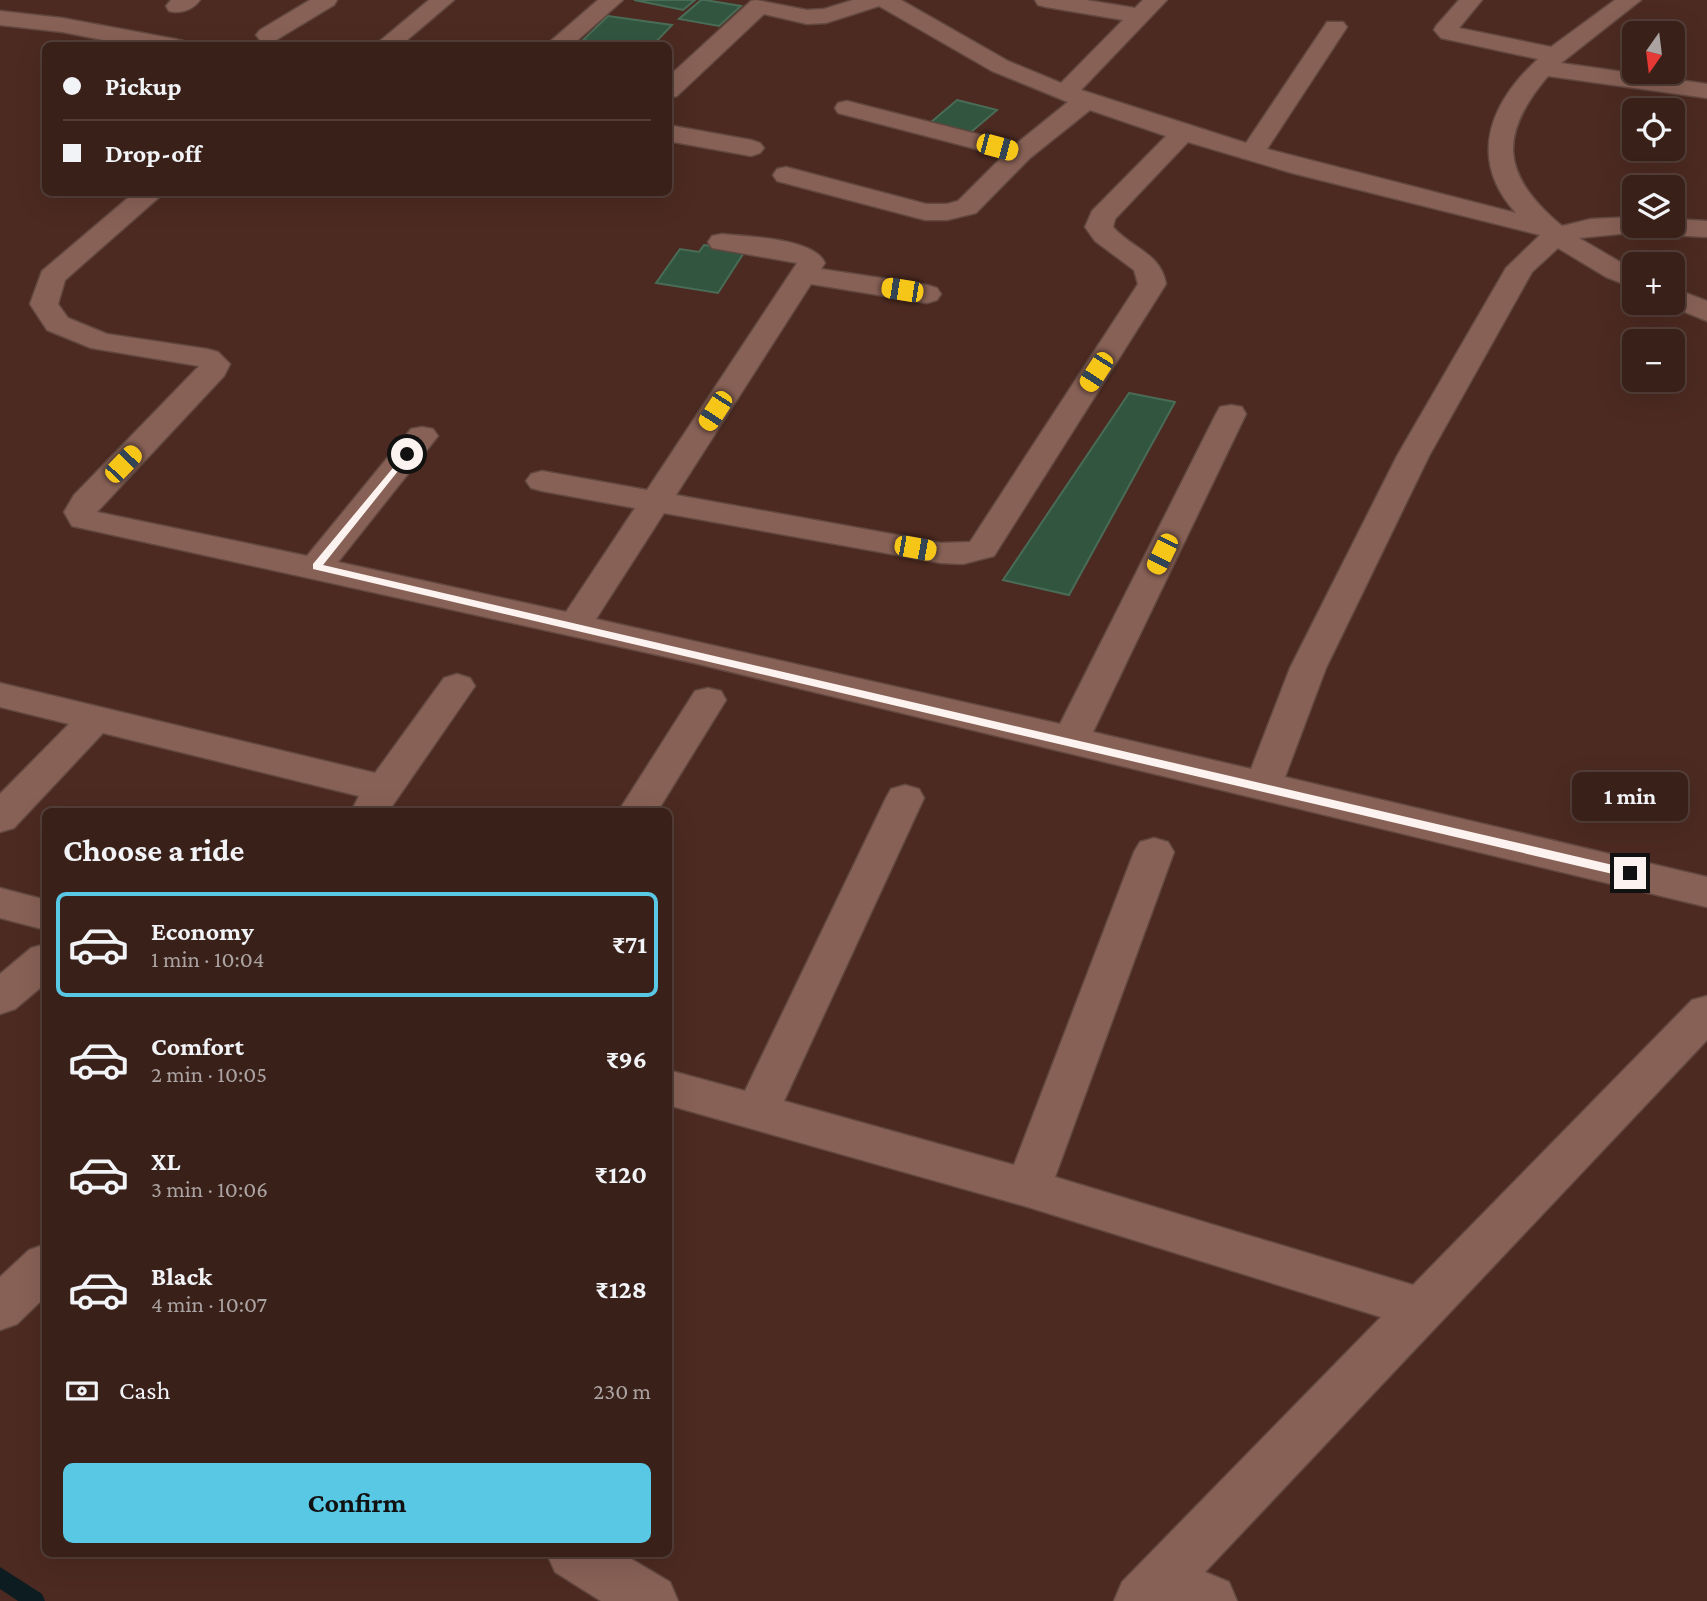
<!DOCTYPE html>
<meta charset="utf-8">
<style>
:root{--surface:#392019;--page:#442d26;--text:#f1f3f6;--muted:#aba3a2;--line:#533e38;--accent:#59c8e5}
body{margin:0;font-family:"Crimson Pro",serif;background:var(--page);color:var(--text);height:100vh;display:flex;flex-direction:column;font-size:26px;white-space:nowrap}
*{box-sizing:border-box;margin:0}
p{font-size:23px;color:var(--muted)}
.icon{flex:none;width:38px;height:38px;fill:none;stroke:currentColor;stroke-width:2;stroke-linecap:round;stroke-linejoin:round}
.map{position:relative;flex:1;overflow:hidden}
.drawer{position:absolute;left:42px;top:808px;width:630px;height:749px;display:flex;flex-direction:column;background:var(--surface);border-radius:10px;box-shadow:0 7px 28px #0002,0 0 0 2px var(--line)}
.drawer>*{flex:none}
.hud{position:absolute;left:42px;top:42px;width:630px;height:154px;border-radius:10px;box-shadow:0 7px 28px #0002,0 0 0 2px var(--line);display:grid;align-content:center;height:154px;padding:0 21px;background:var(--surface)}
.needle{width:46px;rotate:194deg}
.fabs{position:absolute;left:1622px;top:21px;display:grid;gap:14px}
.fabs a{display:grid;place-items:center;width:63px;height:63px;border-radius:10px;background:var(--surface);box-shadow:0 7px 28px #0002,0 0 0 2px var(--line);font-size:35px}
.end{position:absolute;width:32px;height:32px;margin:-16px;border:9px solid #fcf3f0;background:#111;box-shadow:0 0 0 4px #111}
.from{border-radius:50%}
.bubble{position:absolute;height:49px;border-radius:10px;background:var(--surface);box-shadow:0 7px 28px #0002,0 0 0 2px var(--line);font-size:23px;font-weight:700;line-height:49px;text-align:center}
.car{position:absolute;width:21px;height:42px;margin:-21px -10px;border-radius:9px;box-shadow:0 0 5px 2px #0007;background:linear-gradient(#f5c518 24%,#345 0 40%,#f5c518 0 76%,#345 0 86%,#f5c518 0)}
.hud b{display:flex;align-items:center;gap:24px;height:66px;font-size:26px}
.hud b+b{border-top:2px solid var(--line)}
.hud i{width:18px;height:18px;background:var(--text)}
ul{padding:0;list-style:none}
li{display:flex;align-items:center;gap:21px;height:105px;margin:0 14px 10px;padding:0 7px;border:4px solid transparent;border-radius:10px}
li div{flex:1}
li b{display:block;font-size:26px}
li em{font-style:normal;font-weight:700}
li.on{border-color:var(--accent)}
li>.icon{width:63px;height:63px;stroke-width:1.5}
h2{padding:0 21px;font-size:32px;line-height:84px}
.pay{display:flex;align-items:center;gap:18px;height:77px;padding:0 21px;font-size:26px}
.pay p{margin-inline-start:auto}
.action{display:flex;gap:14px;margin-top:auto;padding:14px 21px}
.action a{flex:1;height:80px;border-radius:10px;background:var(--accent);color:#111;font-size:28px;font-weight:700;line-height:80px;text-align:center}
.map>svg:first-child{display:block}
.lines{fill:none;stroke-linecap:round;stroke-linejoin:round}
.stream{fill:#0d1c20;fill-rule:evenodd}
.building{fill:#325540;stroke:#496c57;stroke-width:2}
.minor-casing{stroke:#624840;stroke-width:3}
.minor{fill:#886156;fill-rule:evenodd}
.route{fill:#fcf3f0}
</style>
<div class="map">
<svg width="1707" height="1601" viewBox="0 0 1707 1601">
<rect width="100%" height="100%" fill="#4c2a21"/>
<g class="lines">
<polygon class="stream" points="0,1567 42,1594 45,1601 18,1601 0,1589"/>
</g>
<g class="building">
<polygon points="634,0 695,0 683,10"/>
<polygon points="701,0 705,0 741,6 719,26 679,19"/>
<polygon points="608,16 672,25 652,46 619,46 583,40"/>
<polygon points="957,100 997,110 970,133 930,123"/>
<polygon points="704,245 745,251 718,293 656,283 680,249 699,252"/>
<polygon points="1129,393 1175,402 1069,595 1003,580"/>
</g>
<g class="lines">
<defs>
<g id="minor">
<path d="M171,0H200C193,10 180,14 169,11L166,6Z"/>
<polygon points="310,0 337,0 334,5 276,40 260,40 256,35 260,30"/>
<polygon points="429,0 454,0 400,46 374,46"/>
<polygon points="598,0 623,0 571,46 545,46"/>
<path d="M756,0L807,10L824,9L853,0H901L1008,61L1061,83L1123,20L1046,7L1038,5L1035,0H1086L1135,8L1143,0H1167L1081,90L1246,143L1327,22H1343L1347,27L1267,149L1516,213C1467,159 1490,103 1538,59L1441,38L1434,30L1436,26L1459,0H1482L1459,28L1551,47L1615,0H1641L1561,63L1707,84V98L1548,76C1497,136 1502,176 1562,226L1591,219L1634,217V226H1673V219L1707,221V237L1630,233L1579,238L1634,270V288L1606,277L1558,248L1532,272L1429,456L1326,668L1285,777L1707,877V907L694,663L72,526L64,512L74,495L199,366L91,348L47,330L30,304L42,271L135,192H165L65,280L58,304L68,318L107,334L207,349L218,352L230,364L224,376L97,512L307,556L411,429L422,427L433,429L438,436L338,562L566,612L635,508L542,491L531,488L526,481L531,474L542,471L647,490L797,263L712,248L708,242L712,236L722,234C748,237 814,238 825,263L821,269L927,285L937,288L941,294L937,300L927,303L811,284L676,495L941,543L970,542L1138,284L1134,270L1095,241L1085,227L1092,211L1166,136L1090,110L1030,158L976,213L947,220H925L777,181L773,175L777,169L786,167L926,204H947L958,201L1003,156L838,113L835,108L838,103L847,101L1016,144L1068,102L992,71L879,6L826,23L807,24L764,14L677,96L668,98V77L751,1ZM1188,142L1292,173L1540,235L1506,268L1397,456L1290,668L1251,769L1093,732L1246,414L1242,407L1231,405L1220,407L1216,414L1060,724L596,619L664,513L941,563L963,564L994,556L1166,284C1161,253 1131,248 1113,227L1115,219Z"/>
<polygon points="0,11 62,18 175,39 183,41 186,46 134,46 62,32 0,25"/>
<polygon points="668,125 751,140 760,143 764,148 760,153 751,156 668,141"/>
<polygon points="1673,288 1707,301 1707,321 1663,303 1673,303"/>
<polygon points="457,674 470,678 475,686 388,812 351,812 359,796 103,733 14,828 0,832 0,794 69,724 0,707 0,683 375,773 444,678"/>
<polygon points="708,688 721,691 726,700 657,812 618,812 695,691"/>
<polygon points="905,785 919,789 924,798 784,1101 1014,1165 1134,852 1140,842 1154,838 1168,842 1174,852 1055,1177 1413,1285 1692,1000 1707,996 1707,1040 1205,1572 1229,1582 1237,1601 1114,1601 1122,1582 1381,1317 1028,1207 668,1105 668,1070 745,1091 886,798 891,789"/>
<polygon points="0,888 46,900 46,930 0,918"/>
<polygon points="46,944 46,983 15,1009 0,1014 0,974 31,948"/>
<polygon points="46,1244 46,1296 17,1324 0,1330 0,1277 29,1250"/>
<polygon points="547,1554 623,1554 670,1582 678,1601 601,1601 555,1572"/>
</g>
</defs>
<use href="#minor" class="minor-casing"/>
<use href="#minor" class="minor"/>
</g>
<polygon class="route" points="407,451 412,454 410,456 323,565 1630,869 1636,873 1630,878 313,569 313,564"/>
</svg>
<div class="fabs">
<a><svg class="needle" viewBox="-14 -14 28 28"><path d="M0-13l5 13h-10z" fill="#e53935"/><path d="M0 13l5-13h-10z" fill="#aba3a2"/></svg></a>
<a><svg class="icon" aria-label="locate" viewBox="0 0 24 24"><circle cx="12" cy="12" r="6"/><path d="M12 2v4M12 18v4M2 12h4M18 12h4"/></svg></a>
<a><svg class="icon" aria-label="layers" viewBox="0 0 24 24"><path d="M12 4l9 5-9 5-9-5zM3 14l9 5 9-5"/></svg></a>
<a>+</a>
<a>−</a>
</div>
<i class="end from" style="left:407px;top:454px"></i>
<i class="end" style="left:1630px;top:873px"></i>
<div class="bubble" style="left:1572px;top:772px;width:116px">1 min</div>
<i class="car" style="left:997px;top:147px;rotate:105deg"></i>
<i class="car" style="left:902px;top:290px;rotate:279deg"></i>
<i class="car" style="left:1096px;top:372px;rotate:213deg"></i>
<i class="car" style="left:715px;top:411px;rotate:213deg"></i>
<i class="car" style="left:123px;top:464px;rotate:44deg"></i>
<i class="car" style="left:915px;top:548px;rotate:100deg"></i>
<i class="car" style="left:1162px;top:554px;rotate:206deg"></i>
<div class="hud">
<b><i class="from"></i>Pickup</b>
<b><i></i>Drop-off</b>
</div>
<section class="drawer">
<h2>Choose a ride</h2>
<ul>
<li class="on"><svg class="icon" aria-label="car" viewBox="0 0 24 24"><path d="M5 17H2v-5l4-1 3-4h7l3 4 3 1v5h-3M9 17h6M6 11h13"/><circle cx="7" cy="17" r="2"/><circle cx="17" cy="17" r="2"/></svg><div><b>Economy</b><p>1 min · 10:04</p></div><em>₹71</em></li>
<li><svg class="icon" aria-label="car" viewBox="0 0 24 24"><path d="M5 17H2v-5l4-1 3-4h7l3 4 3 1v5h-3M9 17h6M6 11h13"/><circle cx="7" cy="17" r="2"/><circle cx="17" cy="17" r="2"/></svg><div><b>Comfort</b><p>2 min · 10:05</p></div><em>₹96</em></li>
<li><svg class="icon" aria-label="car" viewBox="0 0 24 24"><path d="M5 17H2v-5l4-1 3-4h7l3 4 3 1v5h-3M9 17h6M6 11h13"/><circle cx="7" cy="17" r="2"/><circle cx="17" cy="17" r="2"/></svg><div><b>XL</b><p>3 min · 10:06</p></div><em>₹120</em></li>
<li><svg class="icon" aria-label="car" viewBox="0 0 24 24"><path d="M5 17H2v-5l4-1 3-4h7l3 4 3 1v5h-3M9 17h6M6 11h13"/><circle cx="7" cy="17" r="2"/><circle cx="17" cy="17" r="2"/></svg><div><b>Black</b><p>4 min · 10:07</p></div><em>₹128</em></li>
</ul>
<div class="pay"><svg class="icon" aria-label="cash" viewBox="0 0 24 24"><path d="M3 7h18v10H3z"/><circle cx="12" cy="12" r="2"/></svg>Cash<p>230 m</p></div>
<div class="action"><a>Confirm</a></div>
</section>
</div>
